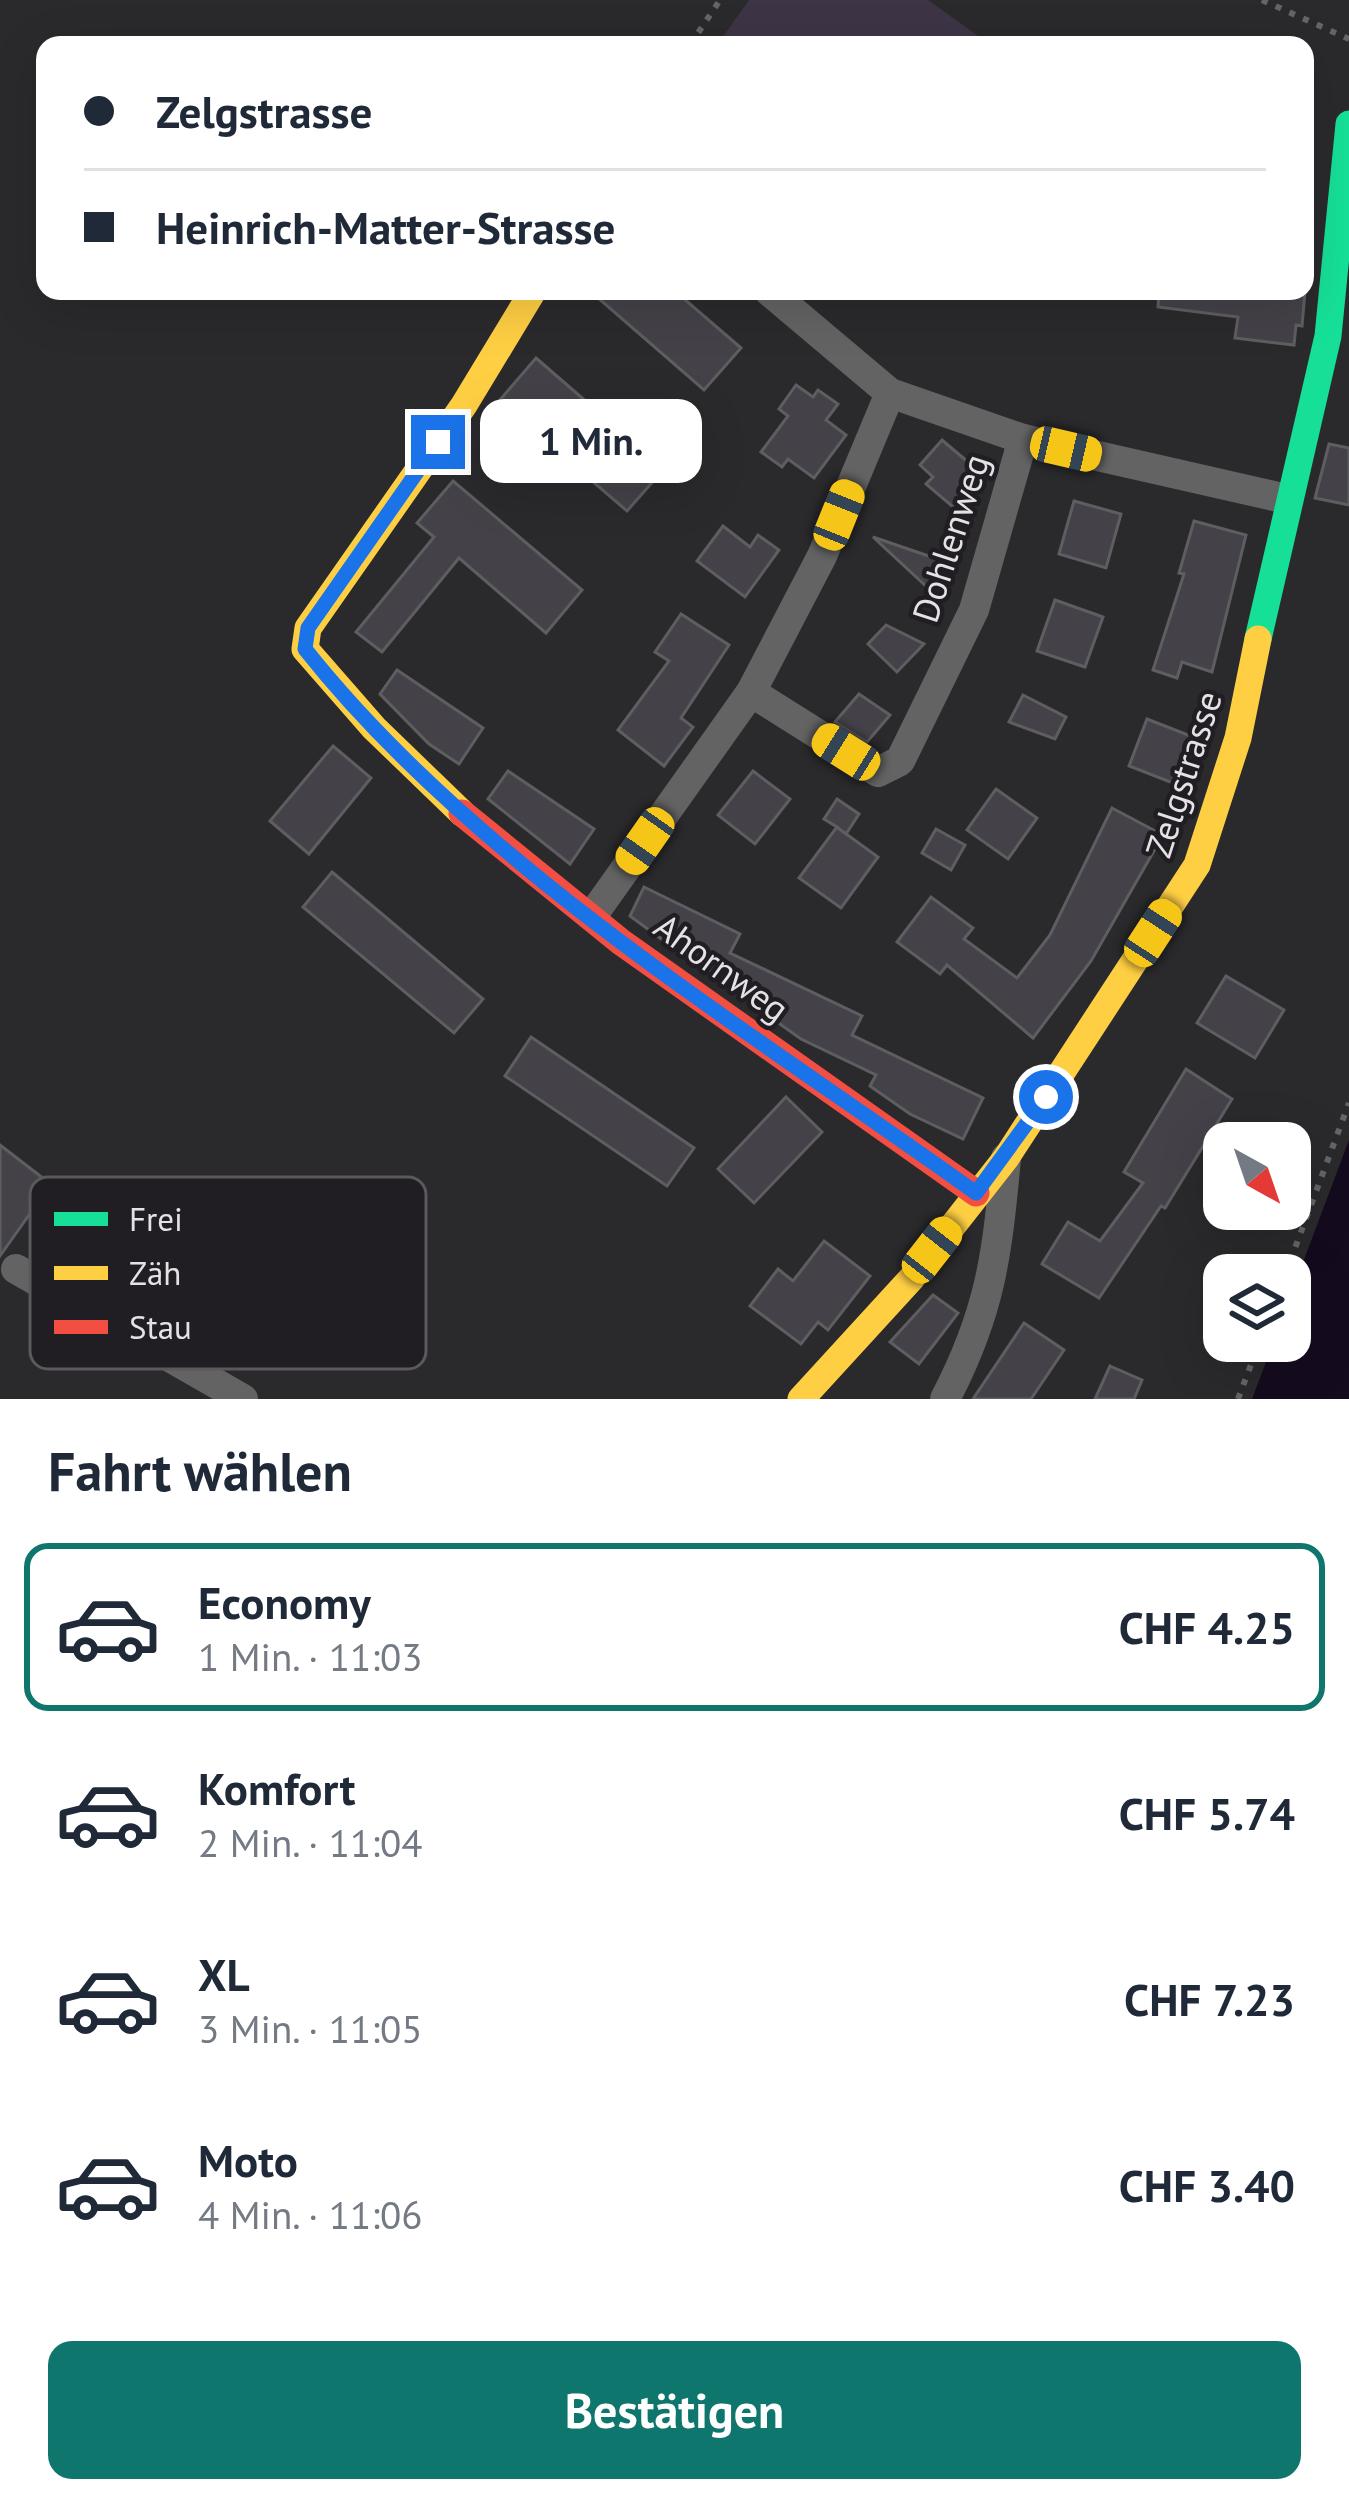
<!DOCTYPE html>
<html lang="de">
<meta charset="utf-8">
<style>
:root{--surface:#fff;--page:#f2f2f3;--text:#1f2937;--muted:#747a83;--line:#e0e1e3;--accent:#0f766e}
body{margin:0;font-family:"PT Sans",sans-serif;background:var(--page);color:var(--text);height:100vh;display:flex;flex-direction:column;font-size:45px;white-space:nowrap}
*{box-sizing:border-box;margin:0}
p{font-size:39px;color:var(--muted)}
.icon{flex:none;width:66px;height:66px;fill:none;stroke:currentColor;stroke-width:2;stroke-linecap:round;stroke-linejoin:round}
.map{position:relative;height:1399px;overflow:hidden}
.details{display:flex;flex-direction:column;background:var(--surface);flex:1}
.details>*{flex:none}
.guide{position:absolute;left:36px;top:36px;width:1278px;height:264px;border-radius:24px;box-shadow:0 12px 48px #0002;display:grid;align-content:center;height:264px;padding:0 48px;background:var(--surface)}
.needle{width:78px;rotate:140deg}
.tools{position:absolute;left:1203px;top:1122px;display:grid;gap:24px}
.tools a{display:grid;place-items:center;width:108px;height:108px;border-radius:24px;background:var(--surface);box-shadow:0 12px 48px #0002;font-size:60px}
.end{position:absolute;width:54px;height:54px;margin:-27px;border:15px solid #1a73e8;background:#fff;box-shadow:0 0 0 6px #fff}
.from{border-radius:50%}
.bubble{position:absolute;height:84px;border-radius:24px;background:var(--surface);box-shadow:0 12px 48px #0002;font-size:39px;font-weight:800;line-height:84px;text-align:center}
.car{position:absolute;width:36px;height:72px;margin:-36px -18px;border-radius:15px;box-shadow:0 0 9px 3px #0007;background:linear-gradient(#f5c518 24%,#345 0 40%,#f5c518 0 76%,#345 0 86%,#f5c518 0)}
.guide b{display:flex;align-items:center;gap:42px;height:114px;font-size:45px}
.guide b+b{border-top:3px solid var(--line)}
.guide i{width:30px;height:30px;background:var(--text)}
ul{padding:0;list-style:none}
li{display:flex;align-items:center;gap:36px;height:168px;margin:0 24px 18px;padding:0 24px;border:6px solid transparent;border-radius:24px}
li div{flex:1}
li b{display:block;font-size:45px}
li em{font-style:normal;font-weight:800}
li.active{border-color:var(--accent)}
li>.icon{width:108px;height:108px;stroke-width:1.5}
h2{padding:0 48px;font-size:54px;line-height:144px}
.action{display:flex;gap:24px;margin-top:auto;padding:24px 48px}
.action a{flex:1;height:138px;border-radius:24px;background:var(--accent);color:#fff;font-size:48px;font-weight:800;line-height:138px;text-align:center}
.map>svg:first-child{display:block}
.green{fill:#3d3546}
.water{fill:#150b1f}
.building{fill:#444148;stroke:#5e5d60;stroke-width:3}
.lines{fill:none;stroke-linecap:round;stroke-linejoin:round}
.path{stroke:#656466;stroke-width:6;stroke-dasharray:6 9;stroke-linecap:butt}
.street{stroke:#636364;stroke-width:30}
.fast{stroke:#16e098;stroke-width:27}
.slow{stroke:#ffcf43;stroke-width:27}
.jam{stroke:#f24e42;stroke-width:27}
.route{stroke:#1a73e8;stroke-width:15}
.labels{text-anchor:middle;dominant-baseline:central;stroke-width:9;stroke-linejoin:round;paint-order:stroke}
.street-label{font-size:36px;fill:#e4e2e5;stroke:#201e23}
.key{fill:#201e23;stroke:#5b595d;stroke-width:3}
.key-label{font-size:33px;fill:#e4e2e5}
</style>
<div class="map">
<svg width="1349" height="1399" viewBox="0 0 1349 1399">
<rect width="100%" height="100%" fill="#2a292c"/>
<polygon class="green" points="749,0 928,0 981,38 976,45 717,45"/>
<polygon class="water" points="1349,1140 1349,1399 1252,1399 1274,1341 1290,1341 1290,1297"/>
<g class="building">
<polygon points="590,291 675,291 741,348 704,390"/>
<polygon points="1159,291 1305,291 1302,326 1296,325 1294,345 1235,338 1238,317 1158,307"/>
<polygon points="536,358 664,469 627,511 499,401"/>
<polygon points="796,385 813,397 818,390 838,404 826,420 846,435 814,478 788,459 782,467 761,452 788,416 779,409"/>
<polygon points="942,440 982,474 953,507 926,484 933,477 920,465"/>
<polygon points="1329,444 1349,448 1349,505 1315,498"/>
<polygon points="453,481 582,590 546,633 459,558 382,652 356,632 434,537 417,523"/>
<polygon points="1074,501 1121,514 1106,568 1059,554"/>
<polygon points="1194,521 1246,535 1212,672 1182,662 1177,678 1153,670 1184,574 1179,573"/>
<polygon points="723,526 750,547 758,535 779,550 745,597 697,561"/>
<polygon points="873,537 952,564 929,589"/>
<polygon points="1055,600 1103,617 1085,667 1037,651"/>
<polygon points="681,614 729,645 681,718 693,727 664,766 618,730 669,661 655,652"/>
<polygon points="886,625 924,644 897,672 868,644"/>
<polygon points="397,670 483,728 459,764 429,744 380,694"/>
<polygon points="859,694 890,715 867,742 835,722"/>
<polygon points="1023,695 1066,717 1055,739 1009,722"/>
<polygon points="1147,719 1196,738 1178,785 1129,766"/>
<polygon points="333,746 371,778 309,854 270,821"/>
<polygon points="508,771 594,829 570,864 488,799"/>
<polygon points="753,771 790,799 755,844 718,815"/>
<polygon points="996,789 1037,818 1008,859 967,830"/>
<polygon points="837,799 859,814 846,834 838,828 878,857 841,908 799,878 837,827 824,819"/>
<polygon points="1112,808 1163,835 1091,961 1033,1038 947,965 940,974 897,942 931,897 973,928 964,939 1017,978 1050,935"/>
<polygon points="936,829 965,845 951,870 922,853"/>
<polygon points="332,872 483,999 454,1033 303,907"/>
<polygon points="644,887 740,934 730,953 862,1016 852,1035 983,1098 963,1139 910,1114 870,1086 876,1075 801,1039 749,1002 755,992 694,963 630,916"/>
<polygon points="1226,976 1284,1010 1255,1058 1197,1023"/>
<polygon points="531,1037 694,1148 667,1186 505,1076"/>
<polygon points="1186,1069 1232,1099 1165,1208 1161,1206 1099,1298 1042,1264 1068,1222 1100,1241 1143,1183 1124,1172"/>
<polygon points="786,1097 822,1132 754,1203 718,1169"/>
<polygon points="0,1145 96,1219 72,1250 29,1215 0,1256"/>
<polygon points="824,1241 870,1276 828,1330 818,1322 801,1344 750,1306 778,1269 793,1281"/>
<polygon points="933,1295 958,1313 919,1364 890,1342"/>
<polygon points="1024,1323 1064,1350 1031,1399 973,1399"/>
<polygon points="1110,1366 1142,1380 1134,1399 1095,1399"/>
</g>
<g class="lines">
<g class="path">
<polyline points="1262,0 1349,39"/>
<polyline points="690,45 720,0"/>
<polyline points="1285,1275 1349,1103"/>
<polyline points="1238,1399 1260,1341"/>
</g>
<g class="street">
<polyline points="769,291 890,393 1023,439 1287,499"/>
<polyline points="751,692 878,772 900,761 974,610 1023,439"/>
<polyline points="592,916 751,692 822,556 890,393"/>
<polyline points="16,1269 243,1399"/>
<path d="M945,1399C991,1311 997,1255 1006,1158"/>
</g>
<polyline class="fast" points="1258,639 1328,336 1349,124"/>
<g class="slow">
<polyline points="462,813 374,728 305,649 308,628 464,405 533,291"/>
<polyline points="801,1399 911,1279 1006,1158 1197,865 1238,738 1258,639"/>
</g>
<polyline class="jam" points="462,813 621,942 976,1193"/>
</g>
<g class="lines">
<path class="route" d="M438,442L308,628L305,649C477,866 752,1032 976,1193L1046,1097"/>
</g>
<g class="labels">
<g class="street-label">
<text transform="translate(950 538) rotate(-72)">Dohlenweg</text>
<text transform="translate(1183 774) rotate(-72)">Zelgstrasse</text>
<text transform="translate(722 967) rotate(36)">Ahornweg</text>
</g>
</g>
<rect x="30" y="1177" width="396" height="192" rx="18" class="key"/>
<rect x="54" y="1212" width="54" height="14" fill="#16e098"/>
<rect x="54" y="1266" width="54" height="14" fill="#ffcf43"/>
<rect x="54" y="1320" width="54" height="14" fill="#f24e42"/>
<g class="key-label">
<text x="129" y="1231">Frei</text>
<text x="129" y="1285">Zäh</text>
<text x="129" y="1339">Stau</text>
</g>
</svg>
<div class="tools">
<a><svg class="needle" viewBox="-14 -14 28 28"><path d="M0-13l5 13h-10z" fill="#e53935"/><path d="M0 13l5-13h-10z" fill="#747a83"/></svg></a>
<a><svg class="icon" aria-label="layers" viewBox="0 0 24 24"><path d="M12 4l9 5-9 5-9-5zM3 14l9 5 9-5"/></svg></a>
</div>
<i class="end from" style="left:1046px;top:1097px"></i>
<i class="end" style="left:438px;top:442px"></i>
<div class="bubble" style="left:480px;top:399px;width:222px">1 Min.</div>
<i class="car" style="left:1066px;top:449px;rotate:103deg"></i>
<i class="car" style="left:839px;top:515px;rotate:22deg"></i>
<i class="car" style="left:846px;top:752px;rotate:302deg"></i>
<i class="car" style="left:645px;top:841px;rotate:215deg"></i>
<i class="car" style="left:1153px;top:933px;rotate:33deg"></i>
<i class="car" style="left:932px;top:1250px;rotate:38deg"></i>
<div class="guide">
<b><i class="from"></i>Zelgstrasse</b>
<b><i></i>Heinrich-Matter-Strasse</b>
</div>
</div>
<section class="details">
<h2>Fahrt wählen</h2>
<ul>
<li class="active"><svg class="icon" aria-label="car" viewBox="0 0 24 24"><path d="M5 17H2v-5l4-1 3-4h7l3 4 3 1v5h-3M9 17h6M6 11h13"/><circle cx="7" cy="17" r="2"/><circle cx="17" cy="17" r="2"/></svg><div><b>Economy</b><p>1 Min. · 11:03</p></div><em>CHF 4.25</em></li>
<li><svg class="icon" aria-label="car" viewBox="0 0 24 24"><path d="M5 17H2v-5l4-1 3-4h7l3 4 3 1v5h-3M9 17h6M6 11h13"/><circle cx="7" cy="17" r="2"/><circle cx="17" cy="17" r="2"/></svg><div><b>Komfort</b><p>2 Min. · 11:04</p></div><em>CHF 5.74</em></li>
<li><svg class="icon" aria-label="car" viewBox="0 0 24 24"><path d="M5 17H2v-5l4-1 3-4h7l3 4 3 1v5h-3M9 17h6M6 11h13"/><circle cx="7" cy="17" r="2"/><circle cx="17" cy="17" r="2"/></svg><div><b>XL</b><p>3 Min. · 11:05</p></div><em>CHF 7.23</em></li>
<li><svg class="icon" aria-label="car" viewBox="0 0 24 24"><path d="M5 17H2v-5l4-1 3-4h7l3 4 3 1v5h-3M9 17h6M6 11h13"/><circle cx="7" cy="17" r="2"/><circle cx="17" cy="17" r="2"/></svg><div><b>Moto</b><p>4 Min. · 11:06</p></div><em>CHF 3.40</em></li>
</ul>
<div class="action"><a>Bestätigen</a></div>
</section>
